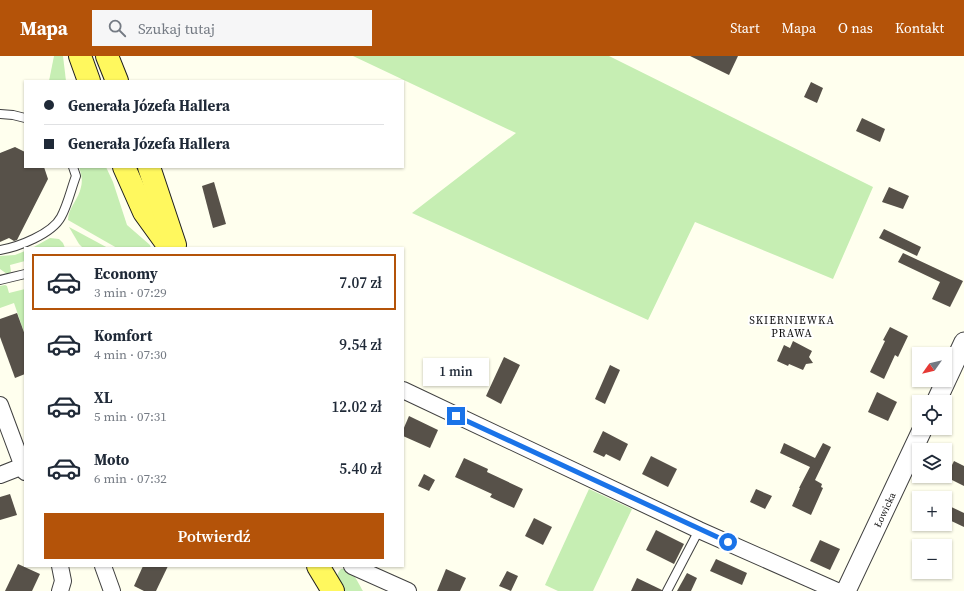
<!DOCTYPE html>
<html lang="pl">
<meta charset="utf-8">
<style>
:root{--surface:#fff;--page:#f6f6f7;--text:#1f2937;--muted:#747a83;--line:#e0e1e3;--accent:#b45309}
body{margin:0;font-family:"Source Serif 4",serif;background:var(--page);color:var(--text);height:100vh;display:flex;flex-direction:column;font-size:15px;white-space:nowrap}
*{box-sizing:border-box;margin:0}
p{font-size:13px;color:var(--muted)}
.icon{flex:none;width:22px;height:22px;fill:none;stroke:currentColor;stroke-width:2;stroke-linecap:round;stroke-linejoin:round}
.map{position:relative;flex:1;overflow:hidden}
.side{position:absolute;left:24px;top:191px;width:380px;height:320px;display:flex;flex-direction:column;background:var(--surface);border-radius:0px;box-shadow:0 1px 3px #0004}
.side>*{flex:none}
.guide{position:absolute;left:24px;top:24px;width:380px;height:88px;border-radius:0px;box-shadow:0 1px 3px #0004;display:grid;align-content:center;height:88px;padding:0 20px;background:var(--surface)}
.needle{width:26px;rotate:236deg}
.controls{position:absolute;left:912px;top:291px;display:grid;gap:8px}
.controls a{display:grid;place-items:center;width:40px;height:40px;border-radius:0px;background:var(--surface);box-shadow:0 1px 3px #0004;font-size:20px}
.end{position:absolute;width:18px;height:18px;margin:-9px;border:5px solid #1a73e8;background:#fff;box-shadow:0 0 0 2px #fff}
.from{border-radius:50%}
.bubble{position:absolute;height:28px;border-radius:0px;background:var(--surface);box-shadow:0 1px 3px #0004;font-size:13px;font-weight:600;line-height:28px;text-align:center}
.guide b{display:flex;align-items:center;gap:14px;height:38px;font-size:15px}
.guide b+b{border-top:1px solid var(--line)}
.guide i{width:10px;height:10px;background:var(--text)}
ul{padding:7px 0 0;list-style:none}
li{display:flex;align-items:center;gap:12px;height:56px;margin:0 8px 6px;padding:0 12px;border:2px solid transparent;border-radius:0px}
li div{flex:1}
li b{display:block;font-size:15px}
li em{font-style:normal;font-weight:600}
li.active{border-color:var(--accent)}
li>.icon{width:36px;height:36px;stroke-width:1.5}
.button{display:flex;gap:8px;margin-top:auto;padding:8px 20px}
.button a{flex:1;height:46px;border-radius:0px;background:var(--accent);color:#fff;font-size:16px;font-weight:600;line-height:46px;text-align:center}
header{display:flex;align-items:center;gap:24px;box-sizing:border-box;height:56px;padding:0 20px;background:var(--accent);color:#fff}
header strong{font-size:19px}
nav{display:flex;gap:22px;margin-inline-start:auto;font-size:14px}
.search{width:280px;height:36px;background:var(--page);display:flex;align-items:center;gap:10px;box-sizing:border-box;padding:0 14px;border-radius:0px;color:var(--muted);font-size:15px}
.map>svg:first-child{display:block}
.green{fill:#c6eeb3}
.building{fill:#575149}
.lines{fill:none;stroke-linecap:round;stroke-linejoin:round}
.service-casing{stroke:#404040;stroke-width:10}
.minor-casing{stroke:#404040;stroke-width:18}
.tertiary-casing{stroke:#404040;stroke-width:21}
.primary-casing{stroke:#1e1e1e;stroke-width:24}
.service{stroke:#fff;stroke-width:8}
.minor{stroke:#fff;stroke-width:16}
.tertiary{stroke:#fff;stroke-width:19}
.primary{stroke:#fff85e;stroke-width:22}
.route{stroke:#1a73e8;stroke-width:5}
.labels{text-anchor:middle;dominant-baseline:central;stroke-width:4;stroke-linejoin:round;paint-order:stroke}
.street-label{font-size:10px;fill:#0d0d0d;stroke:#fff}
.neighbourhood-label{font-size:11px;letter-spacing:1px;fill:#0d0d0d;stroke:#fff}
</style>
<header>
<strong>Mapa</strong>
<div class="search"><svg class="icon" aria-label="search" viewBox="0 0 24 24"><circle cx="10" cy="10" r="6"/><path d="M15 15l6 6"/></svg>Szukaj tutaj</div>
<nav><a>Start</a><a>Mapa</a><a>O nas</a><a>Kontakt</a></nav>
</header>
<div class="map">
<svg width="964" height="535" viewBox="0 0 964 535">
<rect width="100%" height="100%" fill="#ffe"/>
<g class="green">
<polygon points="54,0 63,0 66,25 49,25"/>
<polygon points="353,0 609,0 873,131 833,223 695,166 648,264 412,157 516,77"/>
<path d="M79,111H106L113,126L127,169L150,189L151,192H117L68,164C68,152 79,143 81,131C83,124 81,117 79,111Z"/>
<polygon points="69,171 108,192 83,192 79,188"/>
<polygon points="50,182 59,183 63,187 65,192 32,192"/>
<polygon points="25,195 25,205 10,209 11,216 7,218 0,213 0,200 15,199"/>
<polygon points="5,229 7,230 9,237 25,233 25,279 14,247 0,252 0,230"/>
<polygon points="589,433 632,453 593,535 558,535 545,529"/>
<path d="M341,513C352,511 358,527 363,535H344C340,528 333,521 341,513Z"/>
</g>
<g class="building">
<polygon points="690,0 738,0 729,19"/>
<polygon points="811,26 823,32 817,47 804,41"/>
<polygon points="862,62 885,73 880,86 856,75"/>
<polygon points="15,91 25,96 25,111 44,111 48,123 17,184 14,185 9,182 0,186 0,97"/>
<polygon points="214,126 226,168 213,172 202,130"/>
<polygon points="889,131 909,140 903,153 882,146"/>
<polygon points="884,173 921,191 917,200 879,182"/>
<polygon points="903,197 963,225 950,251 932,243 940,226 898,206"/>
<polygon points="17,257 25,279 25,318 15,322 0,281 0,263"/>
<polygon points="890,271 908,280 898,301 895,299 884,323 870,316 885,285 883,284"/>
<polygon points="793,285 812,295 809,301 813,307 806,308 803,314 789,308 788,310 777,305 784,289 790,292"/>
<polygon points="504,301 520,309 501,348 486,340"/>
<polygon points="610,309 620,314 605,348 595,343"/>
<polygon points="877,336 897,346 888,365 868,356"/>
<polygon points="409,360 438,374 430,392 403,380 403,374"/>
<polygon points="603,375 628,388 620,405 606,398 604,401 593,396"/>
<polygon points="784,387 815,402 823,387 831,391 815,424 822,428 821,431 823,432 811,459 792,450 800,432 799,432 810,411 780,397"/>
<polygon points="651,400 677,413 668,431 642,418"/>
<polygon points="464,402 488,413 487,416 523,433 514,452 490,441 492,438 455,421"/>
<polygon points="954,405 964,410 964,430 946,421"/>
<polygon points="424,418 435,424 429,435 418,430"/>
<polygon points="756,433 772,440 765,453 750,446"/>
<polygon points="10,438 17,459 0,464 0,441"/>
<polygon points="945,448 964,457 964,471 945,462"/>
<polygon points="534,462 552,471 543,489 525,480"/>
<polygon points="656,474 684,488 674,508 646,494"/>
<polygon points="820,484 840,493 830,514 810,505"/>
<polygon points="716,503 747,517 742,529 710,515"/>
<polygon points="18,508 40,518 32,535 5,535"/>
<polygon points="143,510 168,510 156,535 144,535 134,530"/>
<polygon points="446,513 466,522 460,535 437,535"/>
<polygon points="507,515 518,520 511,535 499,530"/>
<polygon points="687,517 697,522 691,535 677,535"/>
<polygon points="637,522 662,534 662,535 631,535"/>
</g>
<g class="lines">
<defs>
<g id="service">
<polyline points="0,58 13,59 25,62"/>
<path d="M0,194C18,191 52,178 61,161C68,148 71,133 76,120L73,111"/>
<polyline points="0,224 25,218"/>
<polyline points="667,535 699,474"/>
</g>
<g id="minor">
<polyline points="403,334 699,474 837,535"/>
<polyline points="0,349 25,416"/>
<polyline points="0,419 23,410"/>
<polyline points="60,510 63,525 60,535"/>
<polyline points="103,510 112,535"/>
<polyline points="352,510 408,535"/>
</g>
<g id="tertiary">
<polyline points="936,346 964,286"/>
<path id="s1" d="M846,535L923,372"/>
</g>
<g id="primary">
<polyline points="80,0 89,25"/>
<polyline points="107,0 117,25"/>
<polyline points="124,111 144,156 170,192"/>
<polyline points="149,111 175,189"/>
<polyline points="318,510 333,535"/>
</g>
</defs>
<use href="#service" class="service-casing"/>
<use href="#minor" class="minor-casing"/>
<use href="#tertiary" class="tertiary-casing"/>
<use href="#primary" class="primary-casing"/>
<use href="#service" class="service"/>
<use href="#minor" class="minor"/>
<use href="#tertiary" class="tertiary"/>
<use href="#primary" class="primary"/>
</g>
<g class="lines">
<polyline class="route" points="456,360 728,486"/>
</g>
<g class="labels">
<g class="street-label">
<text stroke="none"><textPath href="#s1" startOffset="90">Łowicka</textPath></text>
</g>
<g class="neighbourhood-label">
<text x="792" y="264">SKIERNIEWKA<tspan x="792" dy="13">PRAWA</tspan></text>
</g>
</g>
</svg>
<div class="controls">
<a><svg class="needle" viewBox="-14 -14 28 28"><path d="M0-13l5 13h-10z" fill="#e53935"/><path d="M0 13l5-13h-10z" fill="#747a83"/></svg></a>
<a><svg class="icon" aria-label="locate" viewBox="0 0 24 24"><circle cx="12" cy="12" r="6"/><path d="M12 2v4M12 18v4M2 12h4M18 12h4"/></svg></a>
<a><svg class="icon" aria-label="layers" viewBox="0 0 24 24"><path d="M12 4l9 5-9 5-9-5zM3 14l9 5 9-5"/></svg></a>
<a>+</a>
<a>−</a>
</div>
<i class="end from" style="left:728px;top:486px"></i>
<i class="end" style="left:456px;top:360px"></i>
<div class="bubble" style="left:423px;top:302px;width:66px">1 min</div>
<div class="guide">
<b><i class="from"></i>Generała Józefa Hallera</b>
<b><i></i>Generała Józefa Hallera</b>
</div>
<section class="side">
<ul>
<li class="active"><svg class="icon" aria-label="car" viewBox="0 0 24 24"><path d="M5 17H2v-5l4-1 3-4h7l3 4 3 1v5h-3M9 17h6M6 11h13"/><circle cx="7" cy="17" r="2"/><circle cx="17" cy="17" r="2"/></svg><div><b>Economy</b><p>3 min · 07:29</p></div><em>7.07 zł</em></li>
<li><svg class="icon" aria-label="car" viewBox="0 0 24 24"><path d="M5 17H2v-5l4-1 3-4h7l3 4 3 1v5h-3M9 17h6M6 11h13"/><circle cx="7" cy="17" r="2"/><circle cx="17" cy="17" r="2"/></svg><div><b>Komfort</b><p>4 min · 07:30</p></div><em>9.54 zł</em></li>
<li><svg class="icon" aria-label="car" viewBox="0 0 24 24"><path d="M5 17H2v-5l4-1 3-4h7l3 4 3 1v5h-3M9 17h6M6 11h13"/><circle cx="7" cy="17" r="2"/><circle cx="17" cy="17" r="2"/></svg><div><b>XL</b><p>5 min · 07:31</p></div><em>12.02 zł</em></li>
<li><svg class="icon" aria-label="car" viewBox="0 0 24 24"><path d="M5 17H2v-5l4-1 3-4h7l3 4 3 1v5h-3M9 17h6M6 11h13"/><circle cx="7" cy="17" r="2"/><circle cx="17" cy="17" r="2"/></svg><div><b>Moto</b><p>6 min · 07:32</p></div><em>5.40 zł</em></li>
</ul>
<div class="button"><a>Potwierdź</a></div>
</section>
</div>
